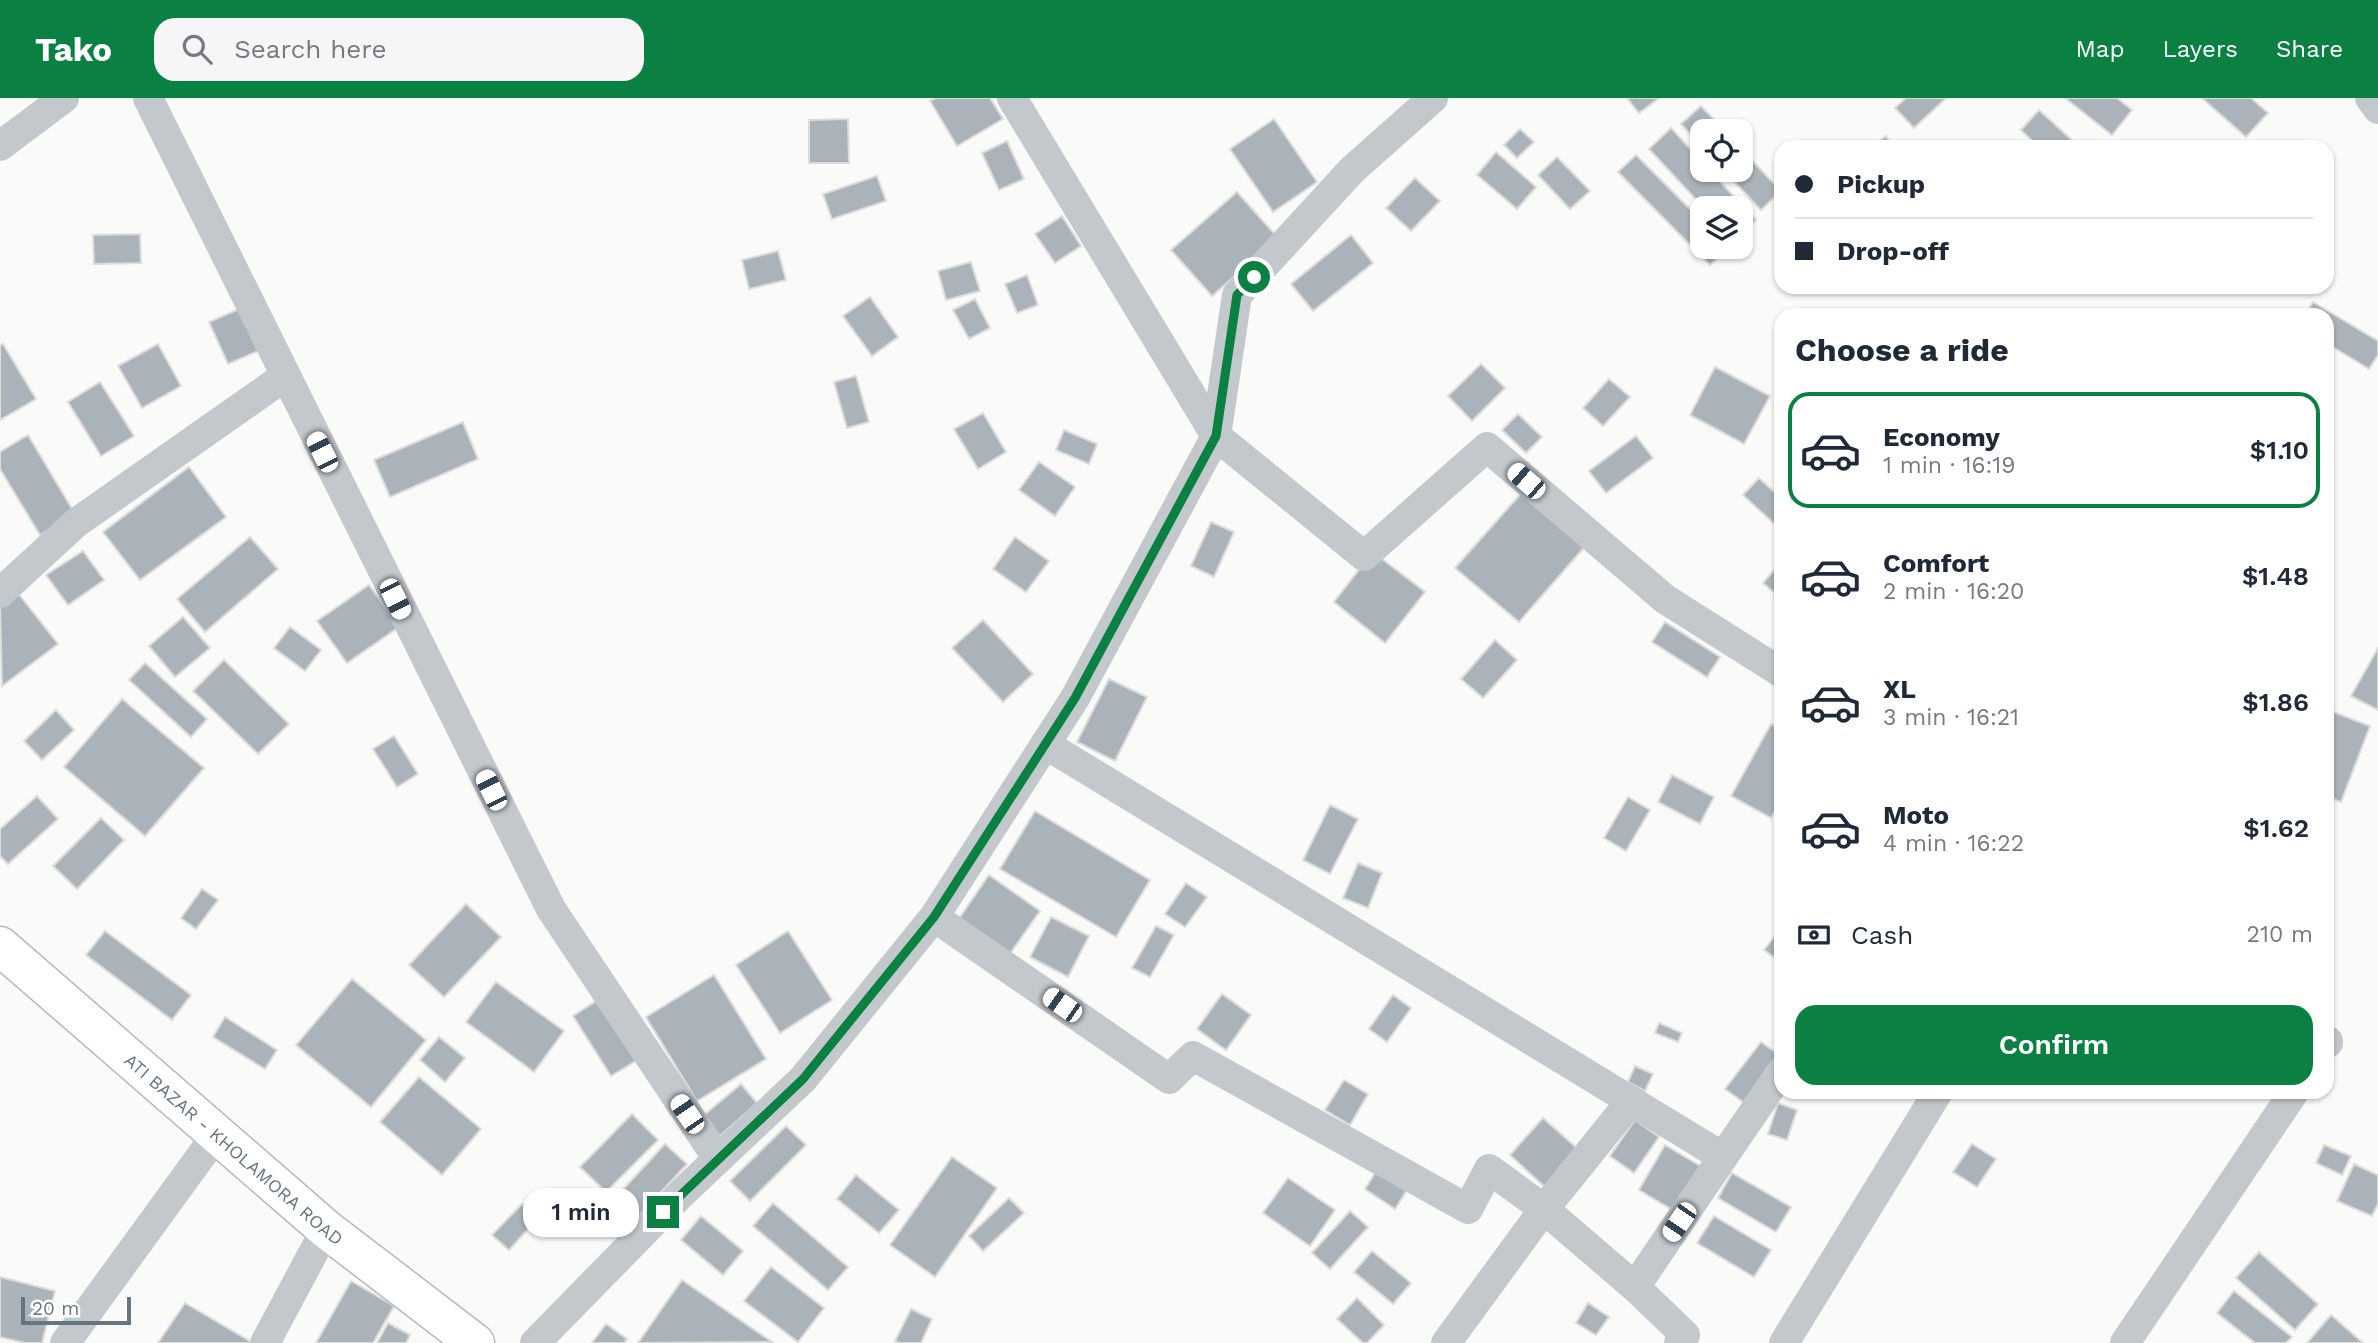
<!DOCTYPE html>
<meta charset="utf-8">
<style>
:root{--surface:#fff;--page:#f6f6f7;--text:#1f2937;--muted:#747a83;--line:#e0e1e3;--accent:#0b8043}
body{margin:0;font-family:"Work Sans",sans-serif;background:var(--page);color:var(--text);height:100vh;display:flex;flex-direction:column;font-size:26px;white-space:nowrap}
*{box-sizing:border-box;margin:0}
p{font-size:23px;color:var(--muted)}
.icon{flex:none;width:38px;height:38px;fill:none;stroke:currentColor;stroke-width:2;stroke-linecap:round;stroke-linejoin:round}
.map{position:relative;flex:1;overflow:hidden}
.panel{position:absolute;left:1774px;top:210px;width:560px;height:791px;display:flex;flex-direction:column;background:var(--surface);border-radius:21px;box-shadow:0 2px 5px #0004}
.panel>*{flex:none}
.guide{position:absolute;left:1774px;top:42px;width:560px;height:154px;border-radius:21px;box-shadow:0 2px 5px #0004;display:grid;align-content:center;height:154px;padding:0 21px;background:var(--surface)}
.tools{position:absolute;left:1690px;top:21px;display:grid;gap:14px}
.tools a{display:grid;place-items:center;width:63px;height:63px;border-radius:14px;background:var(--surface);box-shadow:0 2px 5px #0004;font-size:35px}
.scale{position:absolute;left:21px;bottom:18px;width:110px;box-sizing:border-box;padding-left:7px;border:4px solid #657683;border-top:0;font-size:19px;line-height:24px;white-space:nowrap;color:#657683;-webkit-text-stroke:5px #fff;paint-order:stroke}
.end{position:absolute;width:32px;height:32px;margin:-16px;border:9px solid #0b8043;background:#fff;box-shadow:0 0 0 4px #fff}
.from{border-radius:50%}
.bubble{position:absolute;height:49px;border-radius:21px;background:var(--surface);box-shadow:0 2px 5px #0004;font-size:23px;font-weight:600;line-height:49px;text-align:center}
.car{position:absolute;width:21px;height:42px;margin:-21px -10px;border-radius:9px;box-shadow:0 0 5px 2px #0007;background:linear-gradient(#fff 24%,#345 0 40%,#fff 0 76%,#345 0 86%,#fff 0)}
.guide b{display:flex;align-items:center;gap:24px;height:66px;font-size:26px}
.guide b+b{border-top:2px solid var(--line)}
.guide i{width:18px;height:18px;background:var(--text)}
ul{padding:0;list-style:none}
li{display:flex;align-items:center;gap:21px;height:116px;margin:0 14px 10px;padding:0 7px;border:4px solid transparent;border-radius:21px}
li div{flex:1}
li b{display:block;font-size:26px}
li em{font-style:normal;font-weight:600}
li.on{border-color:var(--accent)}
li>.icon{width:63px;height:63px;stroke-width:1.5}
h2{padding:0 21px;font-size:32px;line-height:84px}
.pay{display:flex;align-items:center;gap:18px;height:77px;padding:0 21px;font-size:26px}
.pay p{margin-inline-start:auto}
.cta{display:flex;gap:14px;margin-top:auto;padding:14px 21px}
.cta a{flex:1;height:80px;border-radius:21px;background:var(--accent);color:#fff;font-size:28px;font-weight:600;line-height:80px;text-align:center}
header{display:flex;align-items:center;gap:42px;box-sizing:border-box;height:98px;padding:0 35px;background:var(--accent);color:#fff}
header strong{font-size:33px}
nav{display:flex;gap:38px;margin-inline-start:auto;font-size:24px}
.search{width:490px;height:63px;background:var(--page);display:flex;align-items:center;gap:18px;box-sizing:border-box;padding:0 24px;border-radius:21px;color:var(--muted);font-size:26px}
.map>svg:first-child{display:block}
.building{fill:#aab3b9;stroke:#dcdcda;stroke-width:2}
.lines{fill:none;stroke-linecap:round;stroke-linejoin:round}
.secondary-casing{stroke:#b3babf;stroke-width:41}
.street{stroke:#c3c8cc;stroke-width:30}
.secondary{stroke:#fff;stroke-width:38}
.route{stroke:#0b8043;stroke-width:9}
.labels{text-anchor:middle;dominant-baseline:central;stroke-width:7;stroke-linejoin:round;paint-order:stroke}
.street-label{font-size:18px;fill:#657683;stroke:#fff}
</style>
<header>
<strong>Tako</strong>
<div class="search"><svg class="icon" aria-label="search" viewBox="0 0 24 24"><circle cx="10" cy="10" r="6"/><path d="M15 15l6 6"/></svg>Search here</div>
<nav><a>Map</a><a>Layers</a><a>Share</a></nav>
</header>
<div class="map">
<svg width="2378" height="1245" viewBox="0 0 2378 1245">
<rect width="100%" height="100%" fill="#fafaf8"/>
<g class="building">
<polygon points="936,0 990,0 1003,21 957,48 930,3"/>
<polygon points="1627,0 1659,0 1639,15"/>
<polygon points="1906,0 1946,0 1914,30 1895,10"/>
<polygon points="2065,0 2117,0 2132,12 2112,37"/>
<polygon points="2202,0 2251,0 2268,15 2246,39"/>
<polygon points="1701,8 1725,33 1703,33 1703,50 1681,26"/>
<polygon points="2039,12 2072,42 2066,49 2039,49 2021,32"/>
<polygon points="848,21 849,65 809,65 809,22"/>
<polygon points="1274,21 1317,84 1273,114 1230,51"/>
<polygon points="1671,30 1703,65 1703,72 1709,72 1756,122 1741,136 1741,110 1704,110 1649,51"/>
<polygon points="1520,31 1534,44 1517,60 1504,47"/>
<polygon points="1886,38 1893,49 1871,49"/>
<polygon points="1007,43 1024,81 999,92 982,55"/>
<polygon points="1741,51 1781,93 1761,112 1723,72 1741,72"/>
<polygon points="1496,54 1536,89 1517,111 1477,77"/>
<polygon points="1636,57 1703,124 1703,149 1728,150 1710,167 1618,74"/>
<polygon points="1557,59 1590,93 1570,111 1538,77"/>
<polygon points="877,78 886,103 832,121 823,96"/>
<polygon points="1415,80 1440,103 1411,133 1386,110"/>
<polygon points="1237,94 1278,140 1212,198 1171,152"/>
<polygon points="1062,118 1081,148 1055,165 1035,136"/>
<polygon points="140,136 141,165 94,166 93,137"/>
<polygon points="1351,137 1373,165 1313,213 1291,186"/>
<polygon points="778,153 786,182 749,191 742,162"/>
<polygon points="971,164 980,193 946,202 938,173"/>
<polygon points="1027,177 1038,207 1017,215 1005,186"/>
<polygon points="870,199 898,239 872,258 843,218"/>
<polygon points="975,201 990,230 969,241 953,212"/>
<polygon points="2313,204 2378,243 2378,257 2369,271 2328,246 2328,217 2305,217"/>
<polygon points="239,211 258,253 228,266 209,224"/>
<polygon points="3,246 36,301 0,322 0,248"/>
<polygon points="158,246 181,288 142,310 118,268"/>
<polygon points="1481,266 1505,290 1472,323 1448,298"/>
<polygon points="1715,269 1770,298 1744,346 1690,317"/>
<polygon points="856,278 869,324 847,330 834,284"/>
<polygon points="1609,281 1630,299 1603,328 1583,310"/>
<polygon points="100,284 134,338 101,358 68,304"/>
<polygon points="983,315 1006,354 978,371 954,331"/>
<polygon points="1518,316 1542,339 1526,355 1502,332"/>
<polygon points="463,324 478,361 390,399 374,362"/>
<polygon points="1064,332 1097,346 1089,366 1056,352"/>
<polygon points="28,337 75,416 40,437 0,371 0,354"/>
<polygon points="1636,338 1653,360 1606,395 1589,373"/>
<polygon points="1039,364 1075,389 1055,418 1019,392"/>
<polygon points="189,369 226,419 140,482 103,434"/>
<polygon points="1759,380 1782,401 1782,433 1743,397"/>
<polygon points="1525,391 1588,445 1519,524 1455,470"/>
<polygon points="1211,424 1234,434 1214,479 1191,468"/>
<polygon points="250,439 278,471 205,534 177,501"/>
<polygon points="1015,439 1049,463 1026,494 993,471"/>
<polygon points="83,453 104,482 68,507 46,477"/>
<polygon points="1373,454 1425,494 1385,545 1334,504"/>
<polygon points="1782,463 1782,494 1778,498 1763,485"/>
<polygon points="369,487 399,529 347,565 317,523"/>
<polygon points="17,494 58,546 2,588 0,507"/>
<polygon points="183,519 210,550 175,579 149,548"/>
<polygon points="983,522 1033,576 1003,604 952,550"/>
<polygon points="1665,524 1720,559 1707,579 1652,544"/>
<polygon points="290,529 321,552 305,573 274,550"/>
<polygon points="1495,542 1517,562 1483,600 1461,581"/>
<polygon points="2378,550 2378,612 2351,598"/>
<polygon points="224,562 289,626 258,656 193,593"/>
<polygon points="145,565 207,621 191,639 129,582"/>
<polygon points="1109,581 1147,599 1115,663 1077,644"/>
<polygon points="122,601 204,670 145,738 64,669"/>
<polygon points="56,612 74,632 42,662 24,643"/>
<polygon points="2328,612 2370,628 2341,704 2328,699"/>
<polygon points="1771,626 1782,632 1782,700 1771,720 1731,698"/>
<polygon points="394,638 418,676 397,689 373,651"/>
<polygon points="1672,677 1714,699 1700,726 1658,704"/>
<polygon points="37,698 58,721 8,766 0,758 0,731"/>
<polygon points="1628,699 1650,712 1626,753 1604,740"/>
<polygon points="1330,707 1358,721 1330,776 1303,762"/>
<polygon points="1035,713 1150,782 1116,839 1000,771"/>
<polygon points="101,720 124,742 77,791 53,768"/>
<polygon points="1358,765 1382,775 1368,810 1343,800"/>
<polygon points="989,777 1040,813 1009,857 958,822"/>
<polygon points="1186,785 1207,799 1185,829 1165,816"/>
<polygon points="202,791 218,802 196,831 181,820"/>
<polygon points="466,806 501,839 444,899 409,867"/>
<polygon points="1051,819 1089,838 1068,879 1030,859"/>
<polygon points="1156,828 1174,837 1150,879 1132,870"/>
<polygon points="105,833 191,897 172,922 86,857"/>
<polygon points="788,833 832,902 780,935 736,867"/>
<polygon points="1778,834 1782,836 1782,865 1764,852"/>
<polygon points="714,877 766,961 697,1003 646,919"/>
<polygon points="352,881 426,942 371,1009 296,947"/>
<polygon points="496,884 564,933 534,974 466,924"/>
<polygon points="1222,896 1251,917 1226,952 1197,931"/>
<polygon points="1393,897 1411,910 1387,944 1369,931"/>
<polygon points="601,900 639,961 611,978 573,918"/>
<polygon points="225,919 277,952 265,971 213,939"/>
<polygon points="1659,925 1682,935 1678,944 1655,935"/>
<polygon points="439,939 465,960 445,984 420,962"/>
<polygon points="1761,944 1782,959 1747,1007 1725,991"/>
<polygon points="1635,968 1653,976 1645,993 1628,984"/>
<polygon points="419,979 481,1031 442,1077 380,1024"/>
<polygon points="1344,982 1368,996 1350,1027 1325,1012"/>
<polygon points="741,986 757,1005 720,1038 703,1018"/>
<polygon points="1778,1005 1797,1012 1787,1042 1768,1036"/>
<polygon points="632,1016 658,1042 606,1094 580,1069"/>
<polygon points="1543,1020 1579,1052 1545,1089 1510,1057"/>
<polygon points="1635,1022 1659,1039 1634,1075 1610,1058"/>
<polygon points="786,1028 806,1047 750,1103 730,1083"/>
<polygon points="665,1046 687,1066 639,1118 617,1098"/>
<polygon points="1972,1046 1996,1061 1977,1089 1953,1074"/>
<polygon points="1665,1047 1702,1069 1676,1114 1639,1092"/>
<polygon points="2324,1047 2351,1058 2342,1077 2316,1065"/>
<polygon points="952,1059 997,1090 935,1179 890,1147"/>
<polygon points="2354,1066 2378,1077 2378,1106 2372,1118 2337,1103"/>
<polygon points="1377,1072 1407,1092 1395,1111 1365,1091"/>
<polygon points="1732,1075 1791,1109 1776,1134 1718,1100"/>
<polygon points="856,1077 899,1112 879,1135 837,1101"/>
<polygon points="1288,1080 1335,1112 1310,1148 1263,1115"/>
<polygon points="1009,1100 1024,1115 983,1153 969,1138"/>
<polygon points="773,1105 848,1169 828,1192 753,1128"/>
<polygon points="522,1106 538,1120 509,1152 492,1137"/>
<polygon points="1350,1113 1368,1129 1330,1171 1312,1155"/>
<polygon points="701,1118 743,1153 723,1177 681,1142"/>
<polygon points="1714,1118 1771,1152 1754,1179 1697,1145"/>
<polygon points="1372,1153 1411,1185 1393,1206 1354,1174"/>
<polygon points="2259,1154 2318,1206 2295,1232 2236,1180"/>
<polygon points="771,1169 824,1210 798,1244 744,1203"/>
<polygon points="0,1179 55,1193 42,1245 25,1245 0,1239"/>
<polygon points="682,1182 772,1244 638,1245"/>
<polygon points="351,1183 394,1208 373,1245 316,1245"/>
<polygon points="2234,1193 2292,1239 2286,1245 2255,1245 2217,1215"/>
<polygon points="1357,1200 1384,1227 1367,1245 1363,1245 1337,1221"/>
<polygon points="185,1205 253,1245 158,1245"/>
<polygon points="1588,1205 1609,1219 1596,1237 1576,1225"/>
<polygon points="911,1211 932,1221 921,1245 899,1245 895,1243"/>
<polygon points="2331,1217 2363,1245 2307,1245"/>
<polygon points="388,1225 410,1237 406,1245 377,1245"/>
<polygon points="606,1226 627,1241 624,1245 592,1245"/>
</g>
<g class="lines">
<defs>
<g id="secondary">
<path id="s1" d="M0,848L326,1131L475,1245"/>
</g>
</defs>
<use href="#secondary" class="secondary-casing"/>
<g class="street">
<polyline points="148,0 551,811 718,1061"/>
<polyline points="1012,0 1216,338 1364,458 1487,349 1665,501 1782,575"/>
<polyline points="2370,0 2378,11"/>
<polyline points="0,48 64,0"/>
<polyline points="0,495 76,425 284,279"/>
<polyline points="1045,646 1723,1059 1782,973"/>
<polyline points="934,819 1169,981 1193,958 1468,1111 1489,1071 1544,1111 1635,1189"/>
<polyline points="2328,943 2328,945"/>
<polyline points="65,1245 217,1036"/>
<polyline points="265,1245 326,1131"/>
<polyline points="535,1245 682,1095 803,981 934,819 1075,600 1216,338 1237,197 1352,72 1433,0"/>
<polyline points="1446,1245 1544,1111 1631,1003"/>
<polyline points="1679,1245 1685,1237 1635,1189 1723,1059"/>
<polyline points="1784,1245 1938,994"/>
<polyline points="2125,1245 2294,994"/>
</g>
<use href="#secondary" class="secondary"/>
</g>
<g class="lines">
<polyline class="route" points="663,1114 803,981 934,819 1075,600 1216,338 1237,197 1254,179"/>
</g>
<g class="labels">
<g class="street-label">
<text stroke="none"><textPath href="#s1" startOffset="310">ATI BAZAR - KHOLAMORA ROAD</textPath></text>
</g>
</g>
</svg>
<div class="tools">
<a><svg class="icon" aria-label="locate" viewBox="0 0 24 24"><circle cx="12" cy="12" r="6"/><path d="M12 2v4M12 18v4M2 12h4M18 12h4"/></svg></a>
<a><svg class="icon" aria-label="layers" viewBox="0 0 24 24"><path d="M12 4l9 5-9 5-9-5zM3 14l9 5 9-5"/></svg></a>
</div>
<div class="scale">20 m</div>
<i class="end from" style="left:1254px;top:179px"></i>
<i class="end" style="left:663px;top:1114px"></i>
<div class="bubble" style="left:523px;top:1090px;width:116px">1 min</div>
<i class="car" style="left:322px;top:354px;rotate:333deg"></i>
<i class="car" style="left:1526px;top:383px;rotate:311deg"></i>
<i class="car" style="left:395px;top:501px;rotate:154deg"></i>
<i class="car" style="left:491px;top:692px;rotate:334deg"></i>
<i class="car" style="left:1062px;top:907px;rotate:305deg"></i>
<i class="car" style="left:687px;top:1016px;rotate:326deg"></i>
<i class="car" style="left:1679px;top:1124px;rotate:214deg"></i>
<div class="guide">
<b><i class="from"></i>Pickup</b>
<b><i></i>Drop-off</b>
</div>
<section class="panel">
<h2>Choose a ride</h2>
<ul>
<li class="on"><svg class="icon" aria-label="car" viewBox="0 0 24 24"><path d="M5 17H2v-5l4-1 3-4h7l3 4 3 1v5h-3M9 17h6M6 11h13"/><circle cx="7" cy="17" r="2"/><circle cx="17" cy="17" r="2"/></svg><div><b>Economy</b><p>1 min · 16:19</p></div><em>$1.10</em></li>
<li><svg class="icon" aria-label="car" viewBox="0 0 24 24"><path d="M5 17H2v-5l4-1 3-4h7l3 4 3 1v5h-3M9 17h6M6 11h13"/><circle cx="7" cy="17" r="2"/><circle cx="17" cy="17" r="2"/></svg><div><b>Comfort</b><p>2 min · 16:20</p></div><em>$1.48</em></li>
<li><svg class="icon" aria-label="car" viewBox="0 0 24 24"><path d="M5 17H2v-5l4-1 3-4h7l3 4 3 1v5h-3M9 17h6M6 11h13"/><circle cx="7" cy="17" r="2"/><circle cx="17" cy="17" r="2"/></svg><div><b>XL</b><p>3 min · 16:21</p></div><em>$1.86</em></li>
<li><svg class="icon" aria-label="car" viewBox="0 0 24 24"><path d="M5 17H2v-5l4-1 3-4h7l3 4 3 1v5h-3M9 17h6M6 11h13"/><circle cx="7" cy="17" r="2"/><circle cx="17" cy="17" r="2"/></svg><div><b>Moto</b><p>4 min · 16:22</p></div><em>$1.62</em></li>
</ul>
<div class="pay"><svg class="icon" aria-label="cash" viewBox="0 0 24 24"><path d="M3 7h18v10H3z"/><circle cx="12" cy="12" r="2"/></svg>Cash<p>210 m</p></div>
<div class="cta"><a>Confirm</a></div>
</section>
</div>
